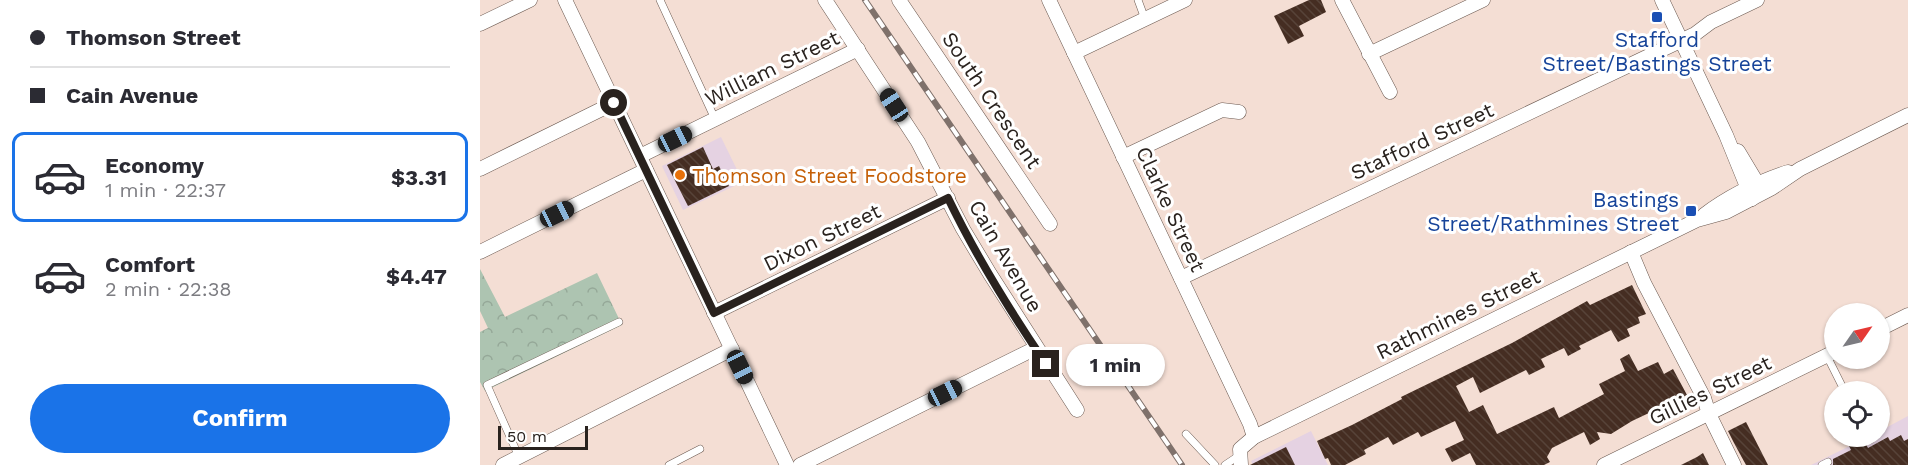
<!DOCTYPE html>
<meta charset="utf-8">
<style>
:root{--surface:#fff;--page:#f2f2f3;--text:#2b2b33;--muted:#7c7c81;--line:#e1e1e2;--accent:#1a73e8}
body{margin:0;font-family:"Work Sans",sans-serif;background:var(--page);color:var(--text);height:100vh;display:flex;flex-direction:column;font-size:22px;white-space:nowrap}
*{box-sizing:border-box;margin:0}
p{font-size:20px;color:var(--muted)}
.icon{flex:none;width:33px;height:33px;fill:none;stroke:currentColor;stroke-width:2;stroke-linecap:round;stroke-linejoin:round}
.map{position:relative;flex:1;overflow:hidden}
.drawer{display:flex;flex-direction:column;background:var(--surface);width:480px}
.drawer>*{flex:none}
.banner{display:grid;align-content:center;height:132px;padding:0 30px;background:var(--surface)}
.needle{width:39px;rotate:56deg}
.buttons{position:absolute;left:1344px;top:303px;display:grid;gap:12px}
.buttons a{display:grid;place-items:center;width:66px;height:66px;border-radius:50%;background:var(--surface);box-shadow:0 2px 4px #0004;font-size:30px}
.scale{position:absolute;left:18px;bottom:15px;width:90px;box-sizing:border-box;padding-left:6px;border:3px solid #29221e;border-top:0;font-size:16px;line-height:21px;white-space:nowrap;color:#29221e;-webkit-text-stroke:4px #fff;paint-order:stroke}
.end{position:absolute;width:27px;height:27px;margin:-14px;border:8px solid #29221e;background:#fff;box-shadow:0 0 0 3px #fff}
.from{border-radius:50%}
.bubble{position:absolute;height:42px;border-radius:21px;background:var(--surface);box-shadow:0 2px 4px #0004;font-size:20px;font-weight:700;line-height:42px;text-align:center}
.car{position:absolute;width:18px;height:36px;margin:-18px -9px;border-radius:8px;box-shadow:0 0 4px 2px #0007;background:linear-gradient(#222 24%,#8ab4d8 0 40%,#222 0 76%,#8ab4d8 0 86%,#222 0)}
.banner b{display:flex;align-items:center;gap:21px;height:57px;font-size:22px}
.banner b+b{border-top:2px solid var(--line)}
.banner i{width:15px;height:15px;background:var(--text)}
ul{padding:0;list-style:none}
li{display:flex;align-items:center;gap:18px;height:90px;margin:0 12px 9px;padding:0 18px;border:3px solid transparent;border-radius:12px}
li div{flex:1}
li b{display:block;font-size:22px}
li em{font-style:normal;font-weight:700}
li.active{border-color:var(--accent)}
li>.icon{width:54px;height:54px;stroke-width:1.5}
.action{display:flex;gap:12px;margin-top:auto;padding:12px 30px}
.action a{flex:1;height:69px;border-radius:36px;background:var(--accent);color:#fff;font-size:24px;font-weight:700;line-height:69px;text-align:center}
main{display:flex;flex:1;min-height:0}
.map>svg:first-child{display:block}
.commercial{fill:#e5d2e2}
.park{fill:url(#park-crowns)}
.building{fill:url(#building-back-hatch)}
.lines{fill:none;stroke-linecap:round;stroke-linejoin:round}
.lane-casing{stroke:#6b5950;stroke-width:8}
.street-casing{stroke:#6b5950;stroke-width:15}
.lane{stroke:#fff;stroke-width:7}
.street{stroke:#fff;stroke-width:14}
.rail-casing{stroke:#7f716b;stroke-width:6}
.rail{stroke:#fff;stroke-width:4;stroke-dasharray:11;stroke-linecap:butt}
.route{stroke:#29221e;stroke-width:8}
.transit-dot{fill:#1a4fb4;stroke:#fff;stroke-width:2}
.food-dot{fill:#e8710a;stroke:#fff;stroke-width:2}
.labels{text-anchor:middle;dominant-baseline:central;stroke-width:6;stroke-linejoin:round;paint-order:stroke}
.transit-label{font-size:21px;fill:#164399;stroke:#fff}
.street-label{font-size:21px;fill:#29221e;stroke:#fff}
.food-label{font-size:21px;fill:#c56008;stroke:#fff;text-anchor:start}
</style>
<main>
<section class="drawer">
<div class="banner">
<b><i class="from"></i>Thomson Street</b>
<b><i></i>Cain Avenue</b>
</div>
<ul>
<li class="active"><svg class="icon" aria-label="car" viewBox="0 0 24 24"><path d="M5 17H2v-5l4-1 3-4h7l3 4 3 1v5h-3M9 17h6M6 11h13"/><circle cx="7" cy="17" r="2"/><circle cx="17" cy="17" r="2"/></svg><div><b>Economy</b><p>1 min · 22:37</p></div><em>$3.31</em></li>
<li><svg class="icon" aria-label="car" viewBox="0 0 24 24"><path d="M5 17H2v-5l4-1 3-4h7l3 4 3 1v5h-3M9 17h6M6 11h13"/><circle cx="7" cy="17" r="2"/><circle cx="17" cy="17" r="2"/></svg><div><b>Comfort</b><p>2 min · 22:38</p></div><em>$4.47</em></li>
</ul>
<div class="action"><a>Confirm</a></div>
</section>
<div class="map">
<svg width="1428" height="465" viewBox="0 0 1428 465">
<defs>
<pattern id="park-crowns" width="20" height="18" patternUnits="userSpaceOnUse" patternTransform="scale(1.5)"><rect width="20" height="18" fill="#adc4b1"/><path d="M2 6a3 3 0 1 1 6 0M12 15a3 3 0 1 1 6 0" fill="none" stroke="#95a898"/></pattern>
<pattern id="building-back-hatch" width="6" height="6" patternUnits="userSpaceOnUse" patternTransform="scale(1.5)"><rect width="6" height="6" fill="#452d22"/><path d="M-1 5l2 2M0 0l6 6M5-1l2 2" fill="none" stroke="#574339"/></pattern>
</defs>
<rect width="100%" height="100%" fill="#f4ded4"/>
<g class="commercial">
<polygon points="241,137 263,182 203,210 182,166"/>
<polygon points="1428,416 1428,465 1331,465 1388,437 1400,436 1400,431"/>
<polygon points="831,431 848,465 773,465 771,461"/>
</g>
<polygon class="park" points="0,269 25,317 117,273 142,325 5,391 0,382 0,332 8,328 0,311"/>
<g class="building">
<polygon points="829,0 841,0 846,12 819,26 824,36 808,44 794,16"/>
<polygon points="223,147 233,169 239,166 249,186 208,206 187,165"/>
<polygon points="1152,285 1166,314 1158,317 1160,323 1147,329 1150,336 1138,342 1131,330 1099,346 1101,349 1088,356 1084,348 1061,359 1065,367 1049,375 1046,370 1000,393 993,377 976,386 989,412 1003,405 1017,434 1074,407 1079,418 1124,394 1119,384 1145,371 1140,359 1149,354 1158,371 1178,362 1184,374 1193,369 1207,395 1152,421 1131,434 1117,432 1120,439 1110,445 1104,432 1072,448 1067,457 1070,462 1064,465 996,465 990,453 972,462 965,449 984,440 975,421 941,437 938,432 913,445 908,437 884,450 886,454 865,465 851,465 848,458 845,459 837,441 872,425 922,399 921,397 1032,343 1107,301 1110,305"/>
<polygon points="1266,422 1288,465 1266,465 1254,443 1248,431"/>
<polygon points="1421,435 1424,441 1428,439 1428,465 1353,465 1353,459 1371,450 1369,446 1383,439 1388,448 1408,437 1410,441"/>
<polygon points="806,447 815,465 770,465"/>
<polygon points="1223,453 1229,465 1201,465 1217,457"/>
</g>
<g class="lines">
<defs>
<g id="lane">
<polyline points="180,0 235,119"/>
<polyline points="658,0 665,19"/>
<polyline points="1347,356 1365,392"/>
<polyline points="706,434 735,465"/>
<polyline points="1388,436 1390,440"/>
<polyline points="39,457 7,385 139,322"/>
<polyline points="189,465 220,449"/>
<polyline points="745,465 760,455"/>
<polyline points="1342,465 1348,462"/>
</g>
<g id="street">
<polyline points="85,0 307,465"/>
<polyline points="345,0 438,142 483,229 510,274 597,410"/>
<polyline points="419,0 570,224"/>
<polyline points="569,0 770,424 774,437"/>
<polyline points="862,0 910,92"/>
<polyline points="1182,0 1246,135 1272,199"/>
<polyline points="0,24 50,0"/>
<polyline points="594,53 705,0"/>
<polyline points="889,54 1003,0"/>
<polyline points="1258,151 1282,191"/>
<polyline points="160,156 378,49"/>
<polyline points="643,157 742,110 759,112"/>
<polyline points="0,169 134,103"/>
<path d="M1224,215C1249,196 1278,182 1308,172"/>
<polyline points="0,252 166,170"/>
<polyline points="1151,252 1164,283 1224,398 1229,414 1254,465"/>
<polyline points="701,278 1215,34 1231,22 1277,0"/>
<polyline points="234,313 468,198"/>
<polyline points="1400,329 1428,315"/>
<polyline points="23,465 252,349"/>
<polyline points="320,465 556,348"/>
<polyline points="761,465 760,449 774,437 1217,220 1246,212 1292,188 1320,169 1428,115"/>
<polyline points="1124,465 1354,352"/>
</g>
</defs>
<use href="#lane" class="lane-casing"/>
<use href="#street" class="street-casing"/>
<use href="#lane" class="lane"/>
<use href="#street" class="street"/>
<defs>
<polyline id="rail" points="385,0 702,465"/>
</defs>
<use href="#rail" class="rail-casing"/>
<use href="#rail" class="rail"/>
</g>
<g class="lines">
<path class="route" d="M134,103L234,313L468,198C496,256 530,311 566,364"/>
</g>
<g class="transit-dot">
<rect x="1171" y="11" width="12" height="12" rx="3"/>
<rect x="1205" y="205" width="12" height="12" rx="3"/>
</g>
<circle class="food-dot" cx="200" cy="175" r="6"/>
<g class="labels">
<g class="transit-label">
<text x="1177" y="39">Stafford<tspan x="1177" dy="24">Street/Bastings Street</tspan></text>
<text x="1199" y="199" text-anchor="end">Bastings<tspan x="1199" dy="24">Street/Rathmines Street</tspan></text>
</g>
<g class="street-label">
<text transform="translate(292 68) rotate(-26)">William Street</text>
<text transform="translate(512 100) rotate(56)">South Crescent</text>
<text transform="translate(942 141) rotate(-25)">Stafford Street</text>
<text transform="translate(691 209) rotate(65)">Clarke Street</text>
<text transform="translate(342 237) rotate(-26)">Dixon Street</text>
<text transform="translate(526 256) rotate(60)">Cain Avenue</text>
<text transform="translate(978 314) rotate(-26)">Rathmines Street</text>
<text transform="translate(1230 390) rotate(-26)">Gillies Street</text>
</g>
<g class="food-label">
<text x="212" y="175">Thomson Street Foodstore</text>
</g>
</g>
</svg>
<div class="buttons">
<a><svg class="needle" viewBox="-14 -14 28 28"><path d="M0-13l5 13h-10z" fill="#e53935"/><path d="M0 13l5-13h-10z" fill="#7c7c81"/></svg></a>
<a><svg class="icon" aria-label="locate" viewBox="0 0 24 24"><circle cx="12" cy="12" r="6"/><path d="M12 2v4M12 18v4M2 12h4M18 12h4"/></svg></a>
</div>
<div class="scale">50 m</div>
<i class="end from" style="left:134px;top:103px"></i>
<i class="end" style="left:566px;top:364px"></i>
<div class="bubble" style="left:586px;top:344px;width:99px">1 min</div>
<i class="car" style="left:414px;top:105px;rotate:327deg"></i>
<i class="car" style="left:195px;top:139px;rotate:64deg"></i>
<i class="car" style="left:77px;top:214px;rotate:64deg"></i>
<i class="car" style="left:260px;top:367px;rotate:154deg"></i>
<i class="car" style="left:465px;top:393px;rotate:64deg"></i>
</div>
</main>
